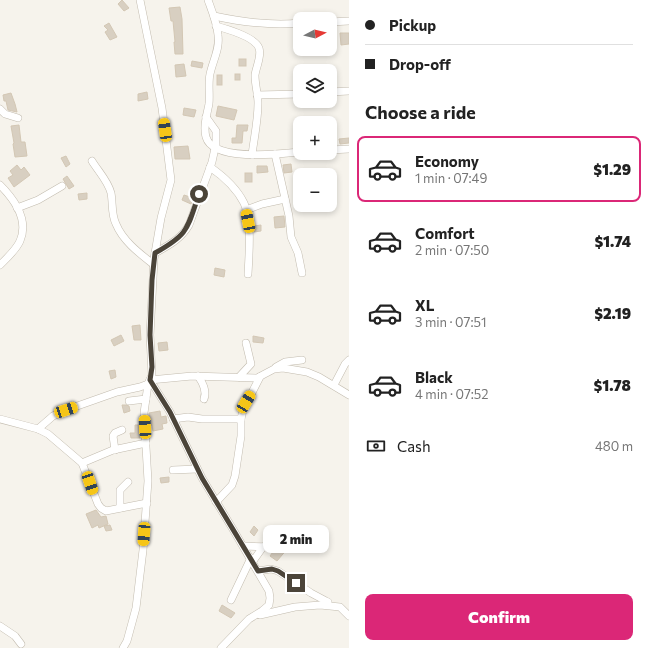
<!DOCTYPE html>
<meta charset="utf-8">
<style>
:root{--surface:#fff;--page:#f6f6f6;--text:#222;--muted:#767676;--line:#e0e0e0;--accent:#db2777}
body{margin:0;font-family:Commissioner,sans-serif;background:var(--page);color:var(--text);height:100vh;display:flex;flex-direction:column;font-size:15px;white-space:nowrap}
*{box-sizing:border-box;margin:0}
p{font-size:13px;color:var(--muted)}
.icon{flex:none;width:22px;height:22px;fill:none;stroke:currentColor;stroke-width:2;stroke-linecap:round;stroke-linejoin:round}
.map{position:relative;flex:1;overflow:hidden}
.sheet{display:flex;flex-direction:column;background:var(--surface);width:300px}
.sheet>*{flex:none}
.hud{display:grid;align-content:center;height:88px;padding:0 16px;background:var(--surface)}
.needle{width:26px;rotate:83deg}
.buttons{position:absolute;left:293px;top:12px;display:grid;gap:8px}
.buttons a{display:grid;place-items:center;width:44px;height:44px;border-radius:8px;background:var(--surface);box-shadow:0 2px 6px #0003;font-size:20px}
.end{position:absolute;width:18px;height:18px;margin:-9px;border:5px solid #4b4439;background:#fff;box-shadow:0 0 0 2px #fff}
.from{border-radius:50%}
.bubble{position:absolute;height:28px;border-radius:8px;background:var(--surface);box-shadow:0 2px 6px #0003;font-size:13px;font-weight:800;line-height:28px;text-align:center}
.car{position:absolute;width:12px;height:24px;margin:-12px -6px;border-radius:5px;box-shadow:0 0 3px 1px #0007;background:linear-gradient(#f5c518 24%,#345 0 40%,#f5c518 0 76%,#345 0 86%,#f5c518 0)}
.hud b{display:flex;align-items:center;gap:14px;height:38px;font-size:15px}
.hud b+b{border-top:1px solid var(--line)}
.hud i{width:10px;height:10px;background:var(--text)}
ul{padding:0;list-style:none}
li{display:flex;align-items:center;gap:12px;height:66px;margin:0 8px 6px;padding:0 8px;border:2px solid transparent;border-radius:8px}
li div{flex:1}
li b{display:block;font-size:15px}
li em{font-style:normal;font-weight:800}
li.current{border-color:var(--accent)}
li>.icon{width:36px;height:36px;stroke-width:1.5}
h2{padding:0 16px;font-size:18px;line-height:48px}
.pay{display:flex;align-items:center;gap:10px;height:44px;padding:0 16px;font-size:15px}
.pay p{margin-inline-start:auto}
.cta{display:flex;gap:8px;margin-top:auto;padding:8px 16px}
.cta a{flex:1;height:46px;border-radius:8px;background:var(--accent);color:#fff;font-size:16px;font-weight:800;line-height:46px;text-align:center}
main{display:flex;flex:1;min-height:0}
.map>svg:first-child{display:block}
.building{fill:#d8cfc1;stroke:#d3c7b4}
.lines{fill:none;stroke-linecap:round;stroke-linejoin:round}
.minor-casing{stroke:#c2bbae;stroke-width:8}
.minor{stroke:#fff;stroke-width:7}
.route{stroke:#4b4439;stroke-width:5}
</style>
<main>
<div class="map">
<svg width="349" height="648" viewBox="0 0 349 648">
<rect width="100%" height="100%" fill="#f6f3ec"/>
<g class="building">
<polygon points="122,0 129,8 124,11 118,4"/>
<polygon points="180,7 182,19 183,54 175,54 174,42 175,42 173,21 171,21 169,8"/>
<polygon points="109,23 117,37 110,40 105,32 108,30 104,26"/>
<polygon points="340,33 349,33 349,44 341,45"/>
<rect x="239" y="59" width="7" height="7"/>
<polygon points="192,61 203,63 202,68 191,66"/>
<polygon points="184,64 186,76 176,77 175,65"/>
<rect x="235" y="74" width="5" height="6"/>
<rect x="217" y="75" width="5" height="10"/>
<polygon points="147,92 148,99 138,101 138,94"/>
<polygon points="11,93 15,104 17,112 8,110 6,101 4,101 3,95"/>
<polygon points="218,106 237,110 234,120 216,116"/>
<polygon points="184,108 196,110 194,117 183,115"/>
<polygon points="19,125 21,142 25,142 27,156 15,157 13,144 14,143 11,126"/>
<polygon points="237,125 248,125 247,131 243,131 242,143 232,143 232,138 236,138"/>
<polygon points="349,138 349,143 340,144 339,139"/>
<polygon points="188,146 190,159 175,159 174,147"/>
<polygon points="66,156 70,164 66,167 61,158"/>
<polygon points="291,164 292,172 284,173 283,165"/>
<polygon points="17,165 21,170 24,167 30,175 14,187 8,178 13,175 10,171"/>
<polygon points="257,166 267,166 268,172 257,173"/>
<rect x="245" y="173" width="7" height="9"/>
<polygon points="67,176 74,186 69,189 63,179"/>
<polygon points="87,193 87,199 79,200 78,194"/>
<polygon points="184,195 193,198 191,204 182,200"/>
<polygon points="284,216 285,227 275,228 274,217"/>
<polygon points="261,225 261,231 254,232 254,226"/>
<polygon points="215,268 225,270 224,277 214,275"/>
<polygon points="140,325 141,340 134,340 132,326"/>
<polygon points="121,335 124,341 114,346 111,340"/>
<polygon points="253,336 264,338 263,343 253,342"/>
<polygon points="167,342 168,350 159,351 158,343"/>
<polygon points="115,370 116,377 111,379 109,371"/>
<polygon points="122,405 126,405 129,406 130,411 124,413"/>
<polygon points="160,411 161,417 166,416 167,423 162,424 163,429 153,431 152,425 150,425 149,413"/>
<polygon points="135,425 140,425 140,438 131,438 130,433 135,433"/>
<polygon points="169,477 169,482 161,483 160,478"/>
<polygon points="96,510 101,517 106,516 108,524 99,528 98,525 92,528 86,514"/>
<polygon points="110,525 112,530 106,531 104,526"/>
<polygon points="254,526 258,530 254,536 250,532"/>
<polygon points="280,542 288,548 277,561 270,556"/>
<polygon points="222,605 235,613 231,618 219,611"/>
</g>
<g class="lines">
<defs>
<g id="minor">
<path d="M208,0C212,11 217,23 218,35C220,49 213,60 210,74C208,83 210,94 209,104C207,114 203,127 206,137C213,162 280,154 300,152"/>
<path d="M214,16C242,22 271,26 300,23"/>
<polyline points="330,22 349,21"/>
<path d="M216,26C227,29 255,37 259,48C262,56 256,67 255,75C255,85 258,94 258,103C258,121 254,138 252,155"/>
<polyline points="330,92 349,91"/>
<polyline points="257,95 300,94"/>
<polyline points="0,109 5,114 18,118"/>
<polyline points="206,117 216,131 216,148"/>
<polyline points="330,150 349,149"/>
<polyline points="275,154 289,216 291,237 298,253 302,273"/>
<path d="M92,161C98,171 108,181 111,193C113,203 111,214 116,224C123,241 139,253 153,264"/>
<path d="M210,167C223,176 237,189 244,203C252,220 249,255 248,274"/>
<path d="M0,185C14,199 29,220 20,241C16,250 7,258 0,265"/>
<polyline points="17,208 38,200 62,186"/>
<polyline points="246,210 262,204 285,199"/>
<path d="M155,253C169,245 181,239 189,225L212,162L215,148"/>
<polyline points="276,367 285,362 302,360"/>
<path d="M198,376C203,383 207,391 204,399"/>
<polyline points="239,377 251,364 246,343"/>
<polyline points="334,385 345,364 349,360"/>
<polyline points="129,401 146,399"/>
<polyline points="0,419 38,429 48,434 82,463 98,504 101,508 106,511 147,503"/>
<polyline points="173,419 188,417 202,419 241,419"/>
<polyline points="38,429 53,416 66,410 117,392 140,387 148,384 152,375 150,335 154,259 161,218 171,180 162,108 140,0"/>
<polyline points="115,450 113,436 115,433 122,430"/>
<polyline points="82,463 113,450 146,443"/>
<polyline points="173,470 197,469"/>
<polyline points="216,502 232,485 235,476 241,436 241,419 243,410 260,377"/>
<polyline points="120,508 120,490 128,482"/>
<polyline points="244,546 270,547"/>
<polyline points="253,561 263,547"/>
<polyline points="258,571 271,569 278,571 311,593 326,601 328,602 327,605"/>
<polyline points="231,600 251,558"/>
<polyline points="260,615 295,607 320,605 340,607 349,616"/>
<polyline points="0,626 15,636 21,644"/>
<polyline points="123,648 127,641 136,608 143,550 148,481 144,413 148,384"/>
<polyline points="221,648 249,619 262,611 269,605 270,598 269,591 234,531 202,478 170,412 150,380 192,376 257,378 274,369 283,368 307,372 319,377 349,395"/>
</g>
</defs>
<use href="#minor" class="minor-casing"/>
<use href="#minor" class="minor"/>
</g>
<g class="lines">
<path class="route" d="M199,194C187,229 189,234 155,253L152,280L150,335L152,367L150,380L170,412L202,478L258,571L272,569L278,571L296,583"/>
</g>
</svg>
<div class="buttons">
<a><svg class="needle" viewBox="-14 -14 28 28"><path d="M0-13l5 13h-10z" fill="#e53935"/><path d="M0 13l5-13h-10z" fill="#767676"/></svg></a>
<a><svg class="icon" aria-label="layers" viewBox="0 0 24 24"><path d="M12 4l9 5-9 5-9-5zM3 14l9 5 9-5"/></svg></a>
<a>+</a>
<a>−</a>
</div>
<i class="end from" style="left:199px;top:194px"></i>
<i class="end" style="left:296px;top:583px"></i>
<div class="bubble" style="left:263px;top:525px;width:66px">2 min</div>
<i class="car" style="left:165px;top:130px;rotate:352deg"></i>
<i class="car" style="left:248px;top:221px;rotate:349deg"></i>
<i class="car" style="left:246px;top:402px;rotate:31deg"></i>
<i class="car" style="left:66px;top:410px;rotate:72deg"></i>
<i class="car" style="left:145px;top:427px;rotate:357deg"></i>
<i class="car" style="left:90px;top:483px;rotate:161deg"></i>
<i class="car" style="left:144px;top:534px;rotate:184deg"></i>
</div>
<section class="sheet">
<div class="hud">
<b><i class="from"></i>Pickup</b>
<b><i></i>Drop-off</b>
</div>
<h2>Choose a ride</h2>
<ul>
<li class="current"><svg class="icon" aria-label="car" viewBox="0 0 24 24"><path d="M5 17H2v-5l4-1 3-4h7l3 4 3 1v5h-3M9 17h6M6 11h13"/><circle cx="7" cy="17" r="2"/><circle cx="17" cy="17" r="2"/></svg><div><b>Economy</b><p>1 min · 07:49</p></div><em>$1.29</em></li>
<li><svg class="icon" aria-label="car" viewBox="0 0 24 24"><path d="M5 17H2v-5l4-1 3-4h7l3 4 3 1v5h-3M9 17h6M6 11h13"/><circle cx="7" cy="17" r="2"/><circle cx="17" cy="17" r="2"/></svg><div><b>Comfort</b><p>2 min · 07:50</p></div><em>$1.74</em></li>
<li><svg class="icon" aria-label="car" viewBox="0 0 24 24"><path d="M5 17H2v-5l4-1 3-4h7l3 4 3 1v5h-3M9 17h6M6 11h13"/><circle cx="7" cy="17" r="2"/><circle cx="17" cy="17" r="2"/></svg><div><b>XL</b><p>3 min · 07:51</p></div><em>$2.19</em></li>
<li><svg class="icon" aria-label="car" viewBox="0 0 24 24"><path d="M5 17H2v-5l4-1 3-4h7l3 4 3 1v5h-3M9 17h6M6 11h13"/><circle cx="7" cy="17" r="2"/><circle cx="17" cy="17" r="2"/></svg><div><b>Black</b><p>4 min · 07:52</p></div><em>$1.78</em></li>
</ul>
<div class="pay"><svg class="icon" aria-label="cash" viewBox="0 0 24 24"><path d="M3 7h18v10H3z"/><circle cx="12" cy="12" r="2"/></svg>Cash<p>480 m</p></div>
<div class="cta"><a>Confirm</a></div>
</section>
</main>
